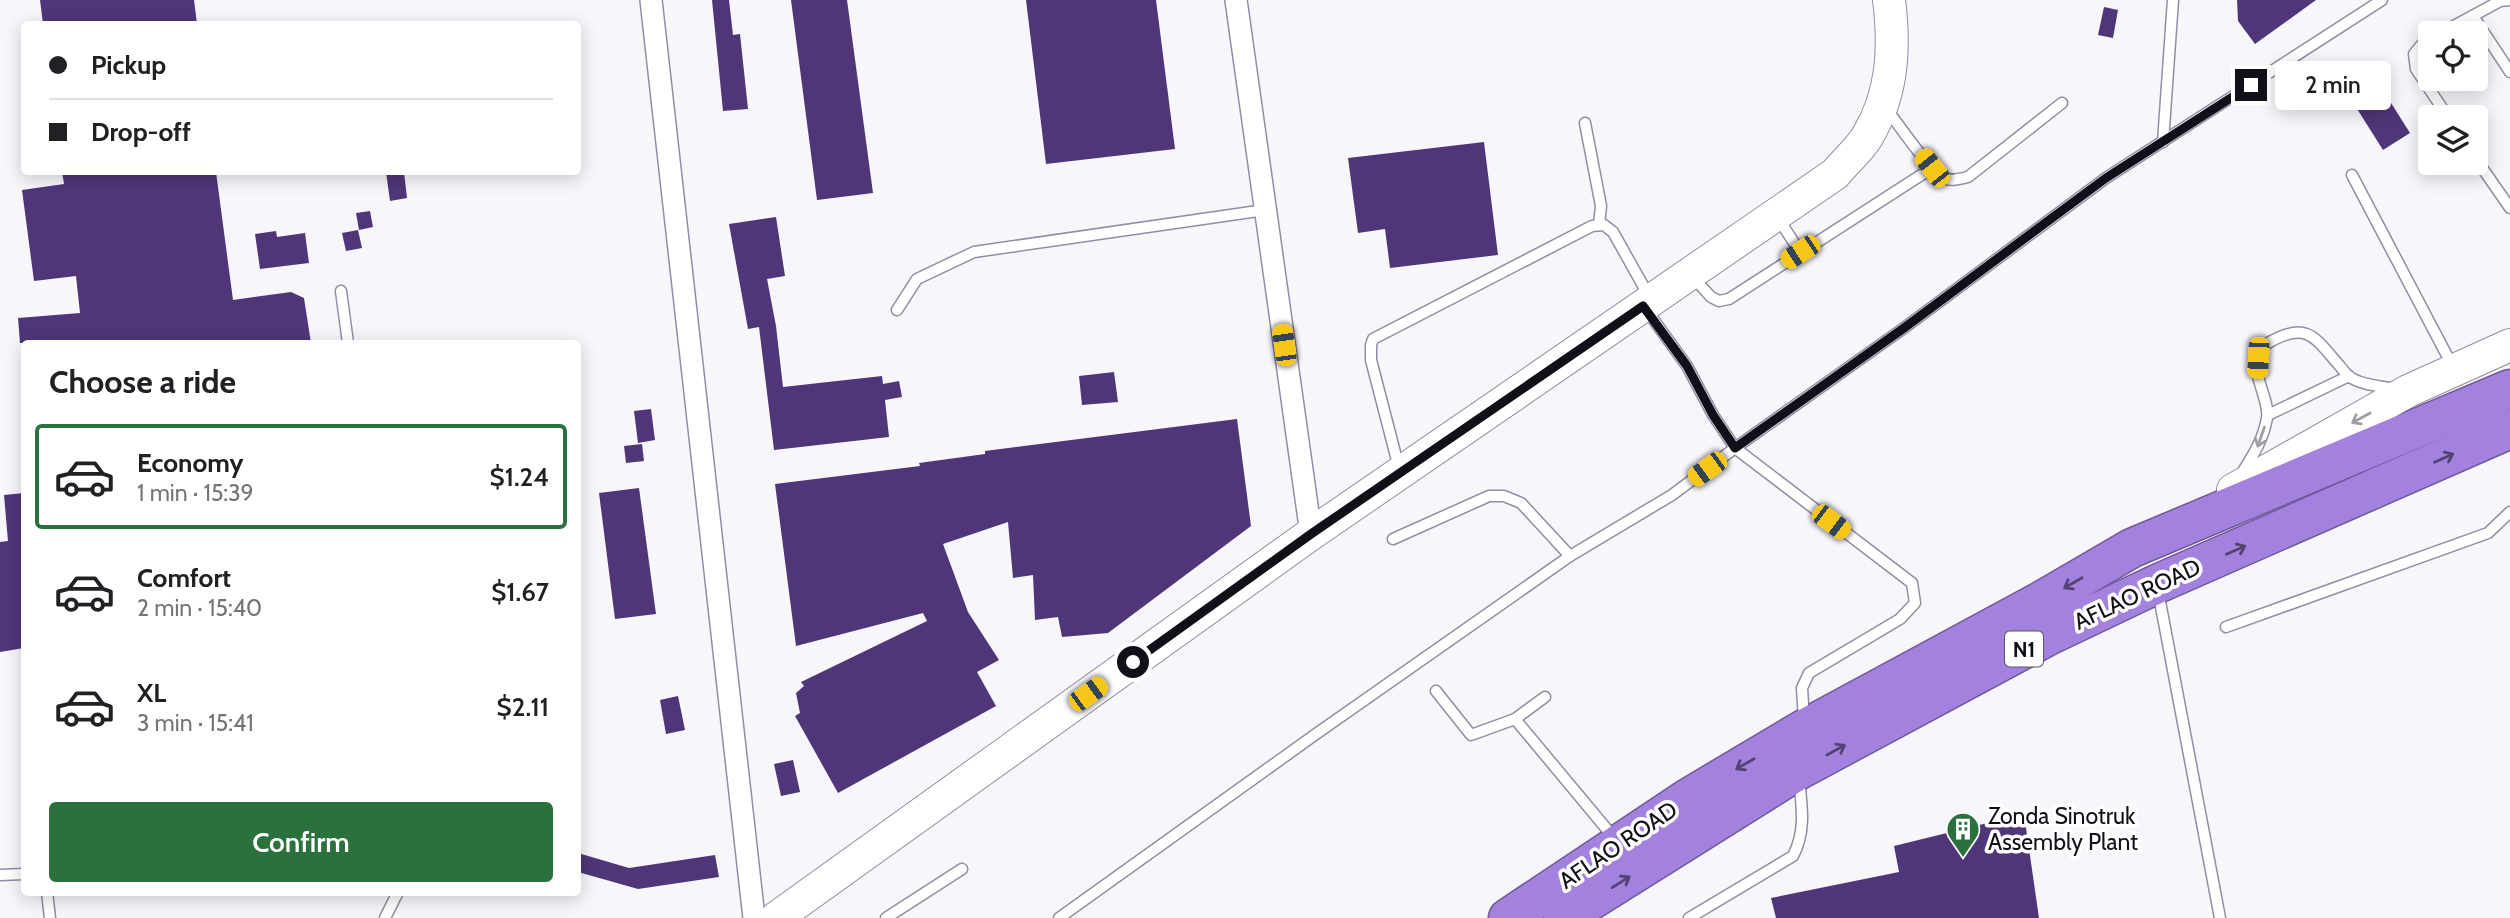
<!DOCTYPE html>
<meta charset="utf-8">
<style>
:root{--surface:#fff;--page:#f6f6f6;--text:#202124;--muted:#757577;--line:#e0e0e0;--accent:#2b713e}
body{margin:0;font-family:Cabin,sans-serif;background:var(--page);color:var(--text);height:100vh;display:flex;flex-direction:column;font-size:26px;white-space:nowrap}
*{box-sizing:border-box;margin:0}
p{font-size:23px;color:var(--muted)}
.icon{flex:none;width:38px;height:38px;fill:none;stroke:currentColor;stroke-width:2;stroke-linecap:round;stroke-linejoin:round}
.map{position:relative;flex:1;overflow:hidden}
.side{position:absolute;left:21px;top:340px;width:560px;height:556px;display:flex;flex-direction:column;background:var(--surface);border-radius:7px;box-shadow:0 4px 18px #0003}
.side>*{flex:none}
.guide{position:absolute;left:21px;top:21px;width:560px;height:154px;border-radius:7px;box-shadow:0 4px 18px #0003;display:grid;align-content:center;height:154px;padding:0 28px;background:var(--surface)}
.controls{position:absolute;left:2418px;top:21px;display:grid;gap:14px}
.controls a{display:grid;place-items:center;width:70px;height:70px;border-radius:7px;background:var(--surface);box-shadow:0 4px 18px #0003;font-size:35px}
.end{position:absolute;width:32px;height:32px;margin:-16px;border:9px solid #120f18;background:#fff;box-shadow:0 0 0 4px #fff}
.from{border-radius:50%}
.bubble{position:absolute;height:49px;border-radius:7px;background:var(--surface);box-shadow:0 4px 18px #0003;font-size:23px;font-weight:600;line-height:49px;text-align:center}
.car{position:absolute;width:21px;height:42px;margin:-21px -10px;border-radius:9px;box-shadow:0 0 5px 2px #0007;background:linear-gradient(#f5c518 24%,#345 0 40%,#f5c518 0 76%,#345 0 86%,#f5c518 0)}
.guide b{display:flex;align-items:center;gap:24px;height:66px;font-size:26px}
.guide b+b{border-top:2px solid var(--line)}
.guide i{width:18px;height:18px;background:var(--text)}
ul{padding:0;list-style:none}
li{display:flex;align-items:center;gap:21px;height:105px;margin:0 14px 10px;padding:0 14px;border:4px solid transparent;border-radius:7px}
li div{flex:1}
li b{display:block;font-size:26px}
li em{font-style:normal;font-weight:600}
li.on{border-color:var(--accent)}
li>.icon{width:63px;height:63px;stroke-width:1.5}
h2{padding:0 28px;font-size:32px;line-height:84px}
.button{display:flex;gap:14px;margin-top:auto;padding:14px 28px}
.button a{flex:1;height:80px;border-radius:7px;background:var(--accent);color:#fff;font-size:28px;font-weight:600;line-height:80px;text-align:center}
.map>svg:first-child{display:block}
.building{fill:#503679}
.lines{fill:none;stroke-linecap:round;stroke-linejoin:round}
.lane-casing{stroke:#948ca5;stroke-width:13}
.street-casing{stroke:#948ca5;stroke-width:24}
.secondary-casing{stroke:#948ca5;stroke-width:34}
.highway-casing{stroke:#705999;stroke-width:41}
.lane{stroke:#fff;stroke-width:10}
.street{stroke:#fff;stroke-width:21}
.secondary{stroke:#fff;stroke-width:32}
.highway{stroke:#a381df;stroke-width:38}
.oneway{stroke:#a09fa3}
.oneway2{stroke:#534272}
.route{stroke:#120f18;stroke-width:9}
.labels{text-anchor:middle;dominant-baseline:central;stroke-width:7;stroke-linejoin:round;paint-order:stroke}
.shield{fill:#fff;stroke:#59575d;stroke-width:2}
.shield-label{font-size:21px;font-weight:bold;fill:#120f18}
.street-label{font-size:23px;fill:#120f18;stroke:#fff}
.poi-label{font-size:23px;fill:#120f18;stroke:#fff;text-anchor:start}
</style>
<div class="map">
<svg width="2510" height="918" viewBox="0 0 2510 918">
<rect width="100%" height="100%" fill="#f7f6fb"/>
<g class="building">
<polygon points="40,0 194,0 197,24 43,24"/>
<polygon points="712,0 729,0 733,35 740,34 748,109 723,111"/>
<polygon points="791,0 847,0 873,193 817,200"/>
<polygon points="1026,0 1156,0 1175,149 1046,164"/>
<polygon points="2237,0 2316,0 2255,44 2238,21"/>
<polygon points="2104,7 2118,10 2113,38 2098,35"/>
<polygon points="2369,68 2410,133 2383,150 2342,85"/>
<polygon points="1484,142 1498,255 1390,268 1385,229 1358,233 1348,158"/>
<polygon points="62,172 216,172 233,300 291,292 304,298 311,343 20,343 18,318 80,313 76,276 34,281 22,190 64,184"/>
<polygon points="386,172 404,172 407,198 390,201"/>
<polygon points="370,211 373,227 359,230 356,213"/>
<polygon points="776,217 785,276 767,279 776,326 783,387 882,376 883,384 899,381 902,397 885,400 889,437 774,450 759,327 748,329 729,224"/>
<polygon points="358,230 362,248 346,251 342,233"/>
<polygon points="276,231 277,237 305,233 309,263 260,269 255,234"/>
<polygon points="1114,372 1118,402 1082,405 1079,376"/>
<polygon points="651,409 655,440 638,443 634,411"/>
<polygon points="1237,419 1251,526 1108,633 1062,637 1058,617 1035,620 1033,575 1013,578 1008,522 943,544 968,612 999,660 977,672 996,706 838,793 795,716 800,713 796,693 804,686 801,682 927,621 923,613 796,646 775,484 920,466 919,463 985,454 985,451"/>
<polygon points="642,444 644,461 626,463 624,446"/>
<polygon points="639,488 656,614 615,619 599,493"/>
<polygon points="24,493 24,648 0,652 0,542 8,541 4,495"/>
<polygon points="678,696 685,730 666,734 660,700"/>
<polygon points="793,760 800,792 781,796 774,764"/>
<polygon points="2024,814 2039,918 1776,918 1771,898 1899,872 1894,846"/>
<polygon points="578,853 629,868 715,855 719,877 638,889 578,872"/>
</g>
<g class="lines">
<defs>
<g id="lane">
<polyline points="2473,16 2510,72"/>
<polyline points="2441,33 2500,1 2510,0"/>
<polyline points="2431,39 2423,43 2414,54 2416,69 2448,117"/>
<path d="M1885,107C1896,121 1929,169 1941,177C1949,182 1960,179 1968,177L2062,103"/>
<polyline points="1585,123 1601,206 1599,225"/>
<polyline points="2163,142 2173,0"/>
<polyline points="2476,159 2510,208"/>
<polyline points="2352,175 2453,367"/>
<polyline points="1778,218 1800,252"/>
<polyline points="1692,276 1711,297 1719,301 1729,299 1932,168"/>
<polyline points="341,291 348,343"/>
<polyline points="897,310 917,279 974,252 1265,210"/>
<polyline points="2268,415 2349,376"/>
<polyline points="1399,468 1371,360 1371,345 1373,339 1592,226 1604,225 1613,232 1650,298"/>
<path d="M2240,476C2252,457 2263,441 2267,418C2271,397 2240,359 2268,343C2306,321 2314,336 2338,364C2341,367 2345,373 2348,376C2361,385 2380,386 2395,389"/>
<polyline points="1393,539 1489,496 1504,496 1521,503 1570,556"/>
<polyline points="2158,591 2220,918"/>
<polyline points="2226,627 2488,533 2510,512"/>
<polyline points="1436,691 1471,735 1515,719 1615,839"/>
<polyline points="1515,719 1545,697"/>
<polyline points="1804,721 1802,688 1809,673 1900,619 1915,603 1912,583 1735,448 1904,328 2106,178 2382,0"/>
<polyline points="0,875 24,874"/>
<polyline points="47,892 50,918"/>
<polyline points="385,918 398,892"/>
<polyline points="886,918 962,869"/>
<polyline points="1059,918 1316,734 1570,556 1672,495 1735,448 1713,415 1687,366 1645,308"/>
<path d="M1689,918L1793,856C1806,831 1802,807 1799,780"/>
</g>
<g id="street">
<polyline points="651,0 754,918"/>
<polyline points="1236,0 1311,534"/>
</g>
<g id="secondary">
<polyline points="2233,490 2408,391 2510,345"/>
<path d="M776,918L1311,534L1835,174C1845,162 1859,150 1867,137C1893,94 1895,48 1889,0"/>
</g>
<g id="highway">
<polyline points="1508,918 1688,798 1804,729 2041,601 2132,548 2510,389"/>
<polyline points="1563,918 1799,770 2050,635 2157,584 2510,429"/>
</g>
</defs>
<use href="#lane" class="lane-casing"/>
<use href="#street" class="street-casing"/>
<use href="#secondary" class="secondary-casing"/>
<use href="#highway" class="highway-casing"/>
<use href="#lane" class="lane"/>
<use href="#street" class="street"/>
<use href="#secondary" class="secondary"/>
<use href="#highway" class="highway"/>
</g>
<defs><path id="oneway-shaft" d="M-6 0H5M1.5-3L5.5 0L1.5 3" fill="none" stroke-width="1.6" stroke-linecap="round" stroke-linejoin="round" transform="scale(1.75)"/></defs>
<g class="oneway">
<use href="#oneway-shaft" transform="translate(2361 418) rotate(151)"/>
<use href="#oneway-shaft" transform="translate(2261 437) rotate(109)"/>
</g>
<g class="oneway2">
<use href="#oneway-shaft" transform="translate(2444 458) rotate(-24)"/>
<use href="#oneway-shaft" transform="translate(2236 550) rotate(-24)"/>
<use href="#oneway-shaft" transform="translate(2073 583) rotate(150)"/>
<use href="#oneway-shaft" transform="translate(1836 750) rotate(-29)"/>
<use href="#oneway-shaft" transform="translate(1745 764) rotate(150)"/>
<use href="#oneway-shaft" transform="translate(1621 882) rotate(-32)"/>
</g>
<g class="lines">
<polyline class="route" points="1133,662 1311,534 1643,306 1687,366 1713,415 1735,448 1904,328 2106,178 2251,85"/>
</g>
<defs>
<symbol id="building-pin" viewBox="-11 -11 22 30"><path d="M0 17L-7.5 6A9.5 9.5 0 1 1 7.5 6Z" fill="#2b713e" stroke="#fff"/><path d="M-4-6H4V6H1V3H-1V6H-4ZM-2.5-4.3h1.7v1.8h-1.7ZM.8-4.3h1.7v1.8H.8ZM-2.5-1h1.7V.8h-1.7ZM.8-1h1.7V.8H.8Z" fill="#fff"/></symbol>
</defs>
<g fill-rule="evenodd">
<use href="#building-pin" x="1944" y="810" width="38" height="52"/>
</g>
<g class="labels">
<rect class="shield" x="2005" y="631.5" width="38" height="35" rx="5"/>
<g class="shield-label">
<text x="2024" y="649">N1</text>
</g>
<g class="street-label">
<text transform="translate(2137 594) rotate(-25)">AFLAO ROAD</text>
<text transform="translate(1618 845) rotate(-34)">AFLAO ROAD</text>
</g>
<g class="poi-label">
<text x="1988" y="816">Zonda Sinotruk<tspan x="1988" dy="26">Assembly Plant</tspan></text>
</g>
</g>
</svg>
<div class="controls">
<a><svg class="icon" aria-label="locate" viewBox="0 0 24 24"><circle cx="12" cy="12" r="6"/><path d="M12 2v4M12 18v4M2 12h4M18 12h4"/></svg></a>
<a><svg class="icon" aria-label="layers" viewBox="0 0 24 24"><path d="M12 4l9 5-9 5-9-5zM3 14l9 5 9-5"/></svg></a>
</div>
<i class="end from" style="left:1133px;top:662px"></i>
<i class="end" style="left:2251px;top:85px"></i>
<div class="bubble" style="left:2275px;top:61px;width:116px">2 min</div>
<i class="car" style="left:1932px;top:168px;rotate:322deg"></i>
<i class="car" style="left:1800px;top:252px;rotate:237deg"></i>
<i class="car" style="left:1284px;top:345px;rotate:352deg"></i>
<i class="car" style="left:2258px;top:358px;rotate:183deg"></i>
<i class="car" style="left:1707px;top:469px;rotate:234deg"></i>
<i class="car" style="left:1831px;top:522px;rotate:127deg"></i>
<i class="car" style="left:1088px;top:694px;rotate:54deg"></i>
<div class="guide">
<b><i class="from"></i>Pickup</b>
<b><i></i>Drop-off</b>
</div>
<section class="side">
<h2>Choose a ride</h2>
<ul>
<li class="on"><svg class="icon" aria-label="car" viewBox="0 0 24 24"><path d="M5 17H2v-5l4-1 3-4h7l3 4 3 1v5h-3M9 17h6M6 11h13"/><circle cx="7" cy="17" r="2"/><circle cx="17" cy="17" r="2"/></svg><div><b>Economy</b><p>1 min · 15:39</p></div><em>$1.24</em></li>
<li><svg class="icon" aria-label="car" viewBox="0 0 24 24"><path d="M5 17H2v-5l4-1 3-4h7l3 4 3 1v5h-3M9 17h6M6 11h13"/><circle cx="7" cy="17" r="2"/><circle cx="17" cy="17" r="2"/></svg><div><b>Comfort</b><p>2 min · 15:40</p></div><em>$1.67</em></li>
<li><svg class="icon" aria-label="car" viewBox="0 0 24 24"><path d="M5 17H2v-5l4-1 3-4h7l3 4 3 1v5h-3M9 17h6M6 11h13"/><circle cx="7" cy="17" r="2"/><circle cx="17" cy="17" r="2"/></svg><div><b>XL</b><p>3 min · 15:41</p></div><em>$2.11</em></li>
</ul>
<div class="button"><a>Confirm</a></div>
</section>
</div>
